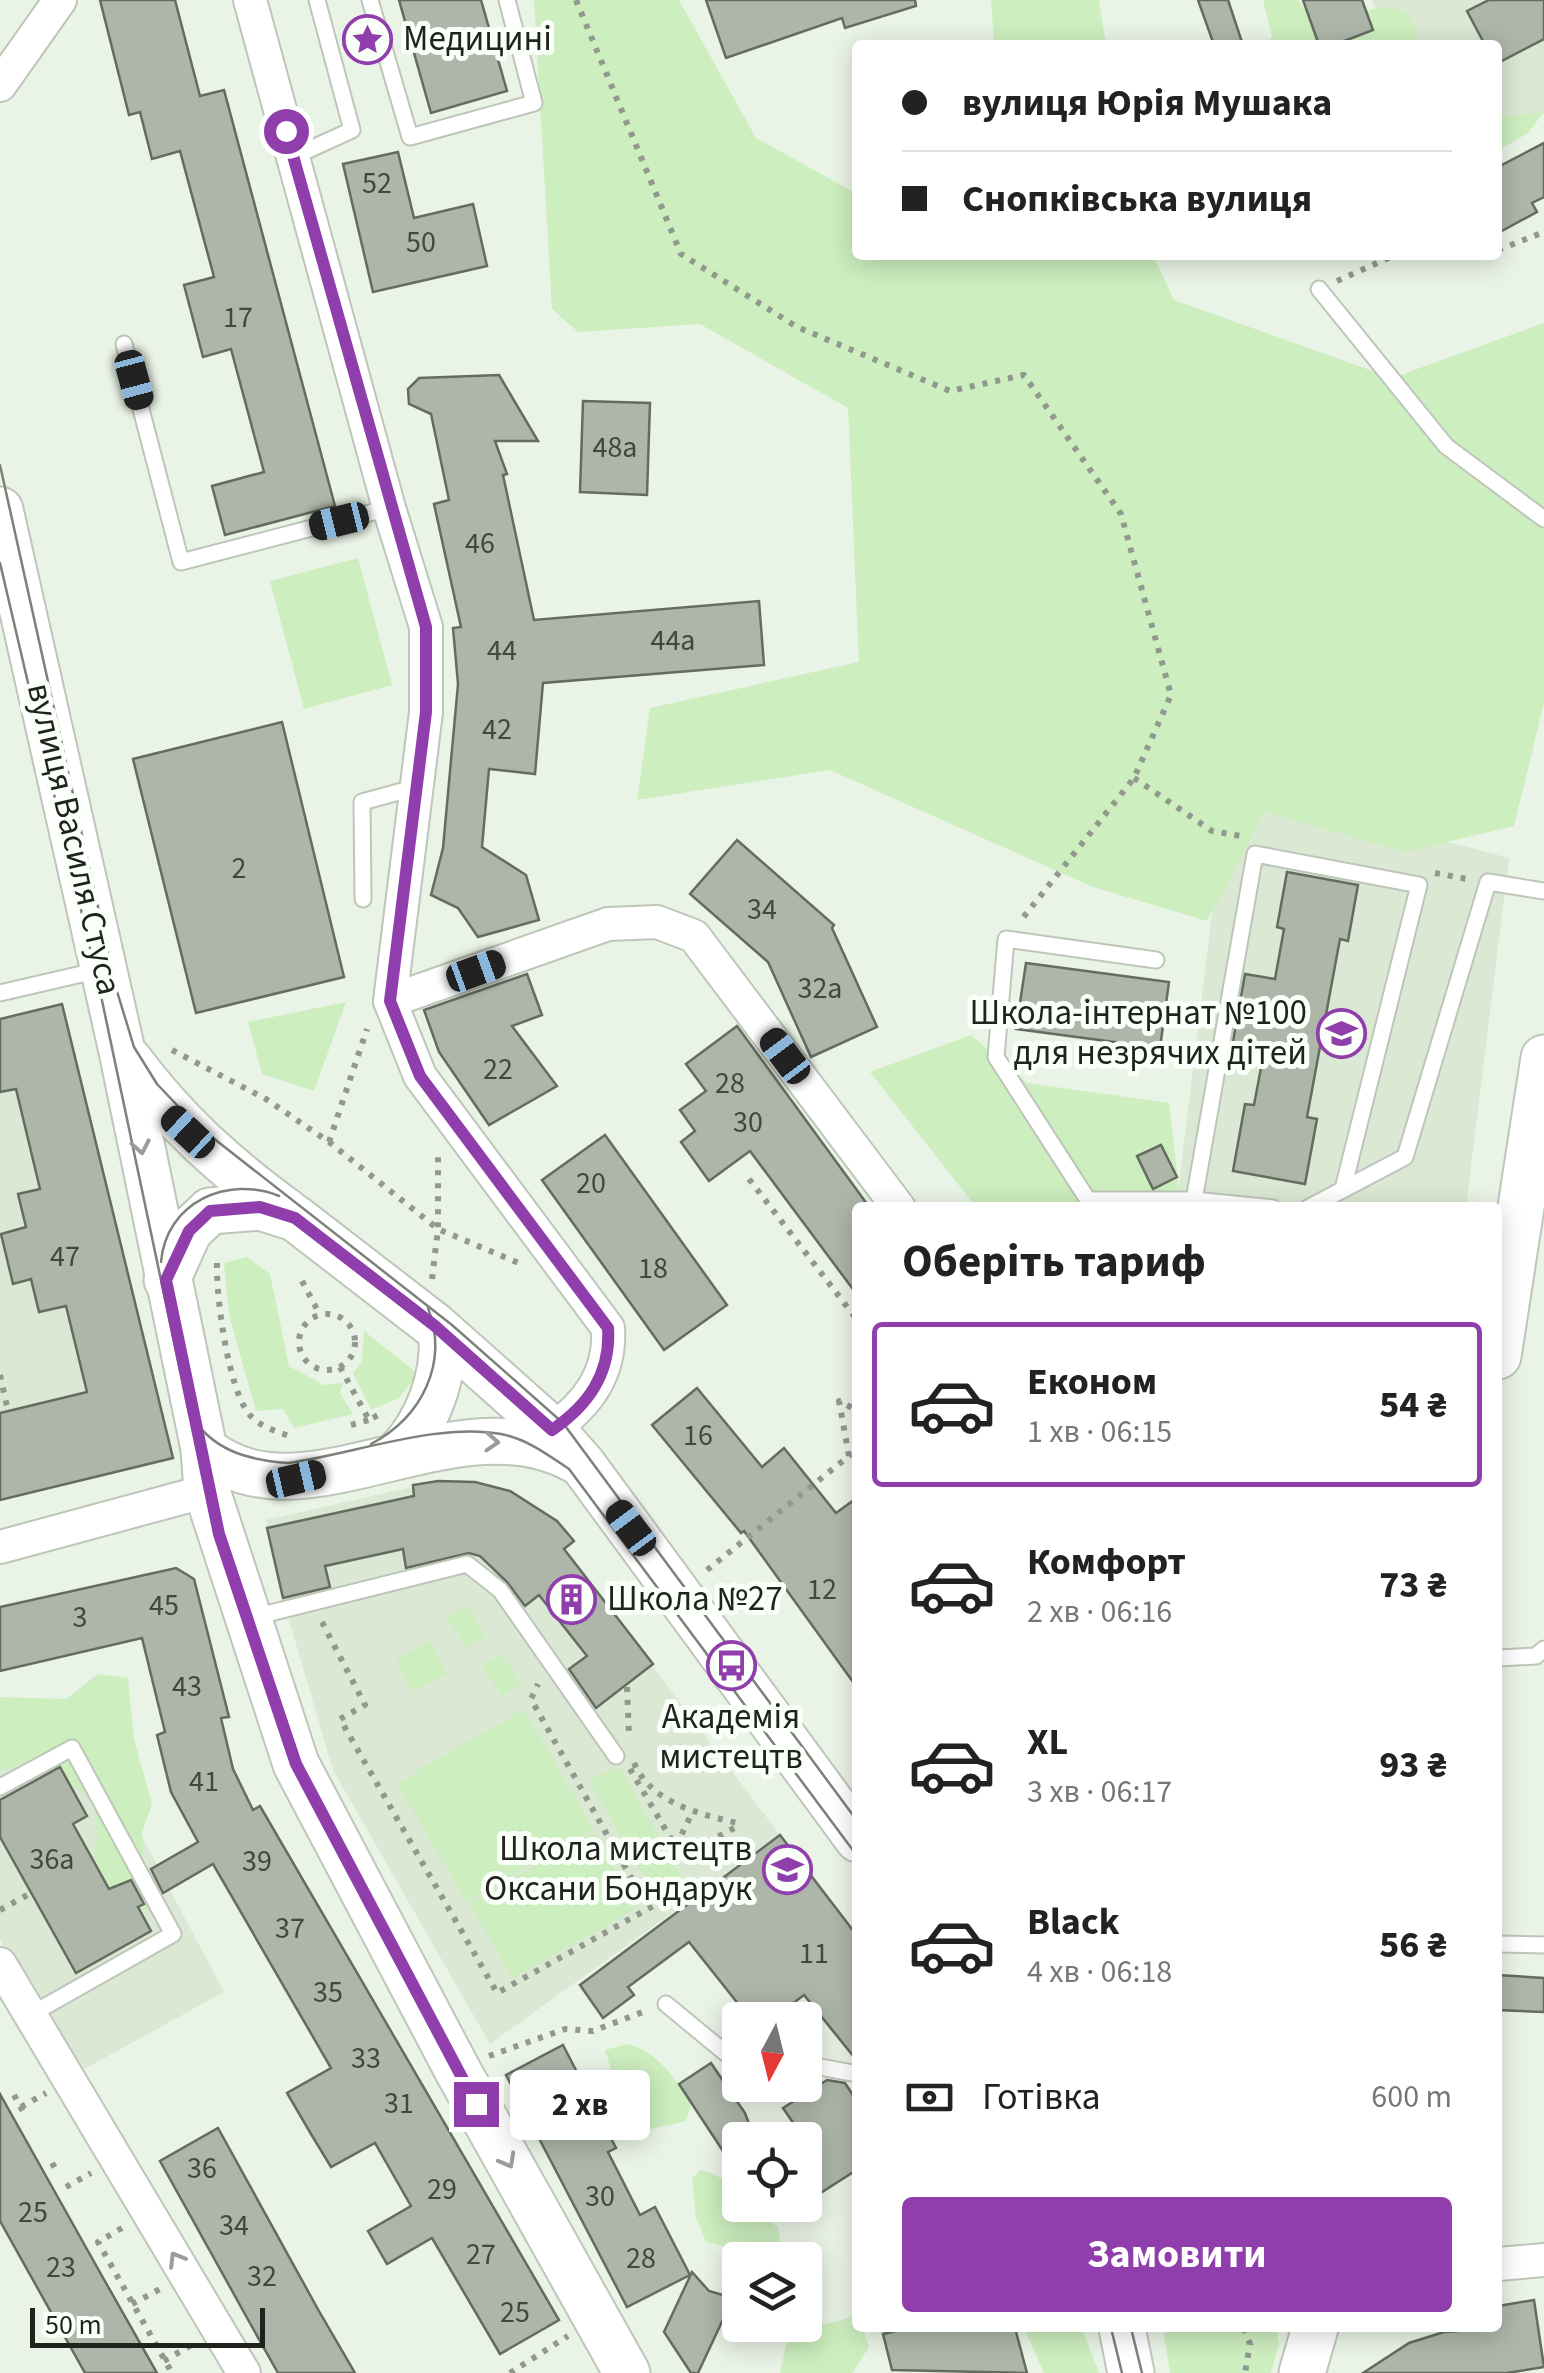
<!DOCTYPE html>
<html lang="uk">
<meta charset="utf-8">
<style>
:root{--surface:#fff;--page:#f6f6f6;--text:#222;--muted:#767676;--line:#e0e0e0;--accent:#913ead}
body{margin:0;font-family:"Source Sans 3",sans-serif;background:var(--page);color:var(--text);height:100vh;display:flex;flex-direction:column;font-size:38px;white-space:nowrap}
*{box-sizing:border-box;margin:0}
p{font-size:32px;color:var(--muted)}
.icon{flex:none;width:55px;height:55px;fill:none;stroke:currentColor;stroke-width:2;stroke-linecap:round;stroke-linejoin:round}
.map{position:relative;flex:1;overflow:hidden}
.sheet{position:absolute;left:852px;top:1202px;width:650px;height:1130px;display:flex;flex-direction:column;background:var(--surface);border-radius:10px;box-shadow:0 5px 25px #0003}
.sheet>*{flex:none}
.hud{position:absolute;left:852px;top:40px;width:650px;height:220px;border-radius:10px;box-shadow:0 5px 25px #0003;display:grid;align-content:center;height:220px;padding:0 50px;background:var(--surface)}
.needle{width:65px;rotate:187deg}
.fabs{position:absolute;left:722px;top:2002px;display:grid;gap:20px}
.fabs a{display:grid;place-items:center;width:100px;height:100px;border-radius:10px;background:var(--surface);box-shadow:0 5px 25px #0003;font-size:50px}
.scale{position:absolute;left:30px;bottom:25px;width:235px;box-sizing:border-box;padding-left:10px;border:5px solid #1f221d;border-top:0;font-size:28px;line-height:35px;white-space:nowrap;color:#1f221d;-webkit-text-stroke:8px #fbfff9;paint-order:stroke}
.end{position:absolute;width:45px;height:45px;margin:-22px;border:12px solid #913ead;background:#fff;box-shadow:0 0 0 5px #fff}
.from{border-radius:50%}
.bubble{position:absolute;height:70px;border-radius:10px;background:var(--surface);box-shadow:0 5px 25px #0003;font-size:32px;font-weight:700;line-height:70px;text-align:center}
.car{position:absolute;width:30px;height:60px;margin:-30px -15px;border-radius:12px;box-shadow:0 0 8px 2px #0007;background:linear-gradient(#222 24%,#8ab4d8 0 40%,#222 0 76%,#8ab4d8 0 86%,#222 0)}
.hud b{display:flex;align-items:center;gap:35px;height:95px;font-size:38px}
.hud b+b{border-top:2px solid var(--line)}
.hud i{width:25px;height:25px;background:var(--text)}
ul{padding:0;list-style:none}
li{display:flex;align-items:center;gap:30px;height:165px;margin:0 20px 15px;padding:0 30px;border:5px solid transparent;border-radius:10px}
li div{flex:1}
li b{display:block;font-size:38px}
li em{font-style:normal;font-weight:700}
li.on{border-color:var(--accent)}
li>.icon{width:90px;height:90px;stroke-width:1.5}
h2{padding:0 50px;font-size:45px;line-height:120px}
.pay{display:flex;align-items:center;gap:25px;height:110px;padding:0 50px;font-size:38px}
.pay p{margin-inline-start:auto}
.primary-button{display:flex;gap:20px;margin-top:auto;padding:20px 50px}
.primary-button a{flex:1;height:115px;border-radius:10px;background:var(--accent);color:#fff;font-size:40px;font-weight:700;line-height:115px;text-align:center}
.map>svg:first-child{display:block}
.built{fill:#dae8d4}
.green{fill:#cdeebf}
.building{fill:#adb6a9;stroke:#646c60;stroke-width:2.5}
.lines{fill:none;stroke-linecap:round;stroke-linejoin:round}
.service-casing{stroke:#bdc6b9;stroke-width:19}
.minor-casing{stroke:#bdc6b9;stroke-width:36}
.secondary-casing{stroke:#bdc6b9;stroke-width:49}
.path{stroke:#91988e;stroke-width:6;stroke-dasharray:5 8;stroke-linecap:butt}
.service{stroke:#fff;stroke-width:15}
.minor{stroke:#fff;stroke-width:32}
.secondary{stroke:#fff;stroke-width:45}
.tram{stroke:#7c8279;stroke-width:2.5}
.oneway{stroke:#9a9c99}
.route{stroke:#913ead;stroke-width:12}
.labels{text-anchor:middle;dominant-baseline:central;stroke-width:10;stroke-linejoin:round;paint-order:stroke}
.number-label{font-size:30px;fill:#424740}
.poi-label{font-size:35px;fill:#1f221d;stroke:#fbfff9;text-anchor:start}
.street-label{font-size:35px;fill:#1f221d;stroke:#fbfff9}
</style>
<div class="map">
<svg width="1544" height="2373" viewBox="0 0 1544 2373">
<rect width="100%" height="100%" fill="#eaf4e6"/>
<g class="built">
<polygon points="1372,0 1544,0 1544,113 1498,137 1498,45 1391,45"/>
<polygon points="1228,784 1509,858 1466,1207 1176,1208"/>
<polygon points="62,1004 173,1458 0,1500 0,1019"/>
<polygon points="438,1481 475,1482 510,1491 557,1521 574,1541 565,1549 780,1835 490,2044 333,1770 286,1610 266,1520"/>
<polygon points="75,1710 224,1992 79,2072 0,1939 0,1749"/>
</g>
<g class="green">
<polygon points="534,0 679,0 756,138 857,194 858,255 1153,255 1174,300 1392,378 1544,323 1544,703 1514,826 1405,852 1265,812 1207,921 1093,887 830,770 637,800 650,708 859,662 848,408 700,324 578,332 552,309"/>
<polygon points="991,0 1099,0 1106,45 994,45"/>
<polygon points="1263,0 1298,0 1307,12 1330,25 1379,7 1405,11 1418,34 1410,45 1266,45 1272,37"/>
<polygon points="1544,112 1528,133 1498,151 1498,117"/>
<polygon points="358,558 392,685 304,709 270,581"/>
<polygon points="346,1002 314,1091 262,1074 248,1022"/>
<polygon points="971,1035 1027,1083 1169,1103 1181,1207 976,1207 870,1072"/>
<polygon points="247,1257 270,1274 289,1366 324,1385 343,1383 340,1393 353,1414 294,1428 283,1409 256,1411 229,1315 224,1263"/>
<polygon points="364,1331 418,1374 399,1398 371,1410 353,1373 362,1361"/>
<polygon points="465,1605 486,1635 467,1648 447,1618"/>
<polygon points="429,1641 447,1673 414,1693 396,1660"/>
<polygon points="501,1653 521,1683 502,1696 482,1666"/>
<polygon points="98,1674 128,1678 134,1739 152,1804 142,1833 147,1912 110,1896 91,1862 98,1841 94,1803 39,1758 0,1771 0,1697 66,1699"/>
<polygon points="524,1709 593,1829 466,1901 397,1783"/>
<polygon points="619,1766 683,1880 657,1897 589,1781"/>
<polygon points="594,1832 637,1908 513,1978 469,1903"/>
<path d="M627,2044C655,2049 676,2080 692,2103L686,2121L641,2131L626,2119L605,2050Z"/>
<path d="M700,2170C718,2175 739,2184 740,2205L778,2227L781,2246L743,2250L706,2242L696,2217L692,2179Z"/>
<path d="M857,2313L858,2328H863L869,2347L852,2373H780L787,2340C815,2320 830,2328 857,2313Z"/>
<polygon points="1024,2328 1082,2328 1099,2373 1044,2373"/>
<polygon points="1168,2328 1276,2328 1279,2344 1271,2373 1170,2373 1164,2335"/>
</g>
<g class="building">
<polygon points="100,0 175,0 200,96 224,90 335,506 225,535 212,486 264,472 231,349 203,357 184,285 214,277 180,151 152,159 140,112 129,115"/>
<polygon points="399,0 481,0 507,91 431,113"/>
<polygon points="706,0 915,0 916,6 845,28 842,18 726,58"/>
<polygon points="1198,0 1228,0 1243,45 1214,45"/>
<polygon points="1303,0 1362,0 1373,30 1334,45 1319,45"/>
<polygon points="1489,0 1544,0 1544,39 1498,63 1498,45 1485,45 1467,11"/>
<polygon points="1544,143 1544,197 1532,203 1537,212 1498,233 1498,167"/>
<polygon points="398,152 414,218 473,204 487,266 373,292 343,164"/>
<polygon points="499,375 538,441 495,441 507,474 503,475 534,620 759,601 764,665 543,683 535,774 489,769 482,847 526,875 539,920 478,937 458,908 431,895 443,848 458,684 453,628 461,627 434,504 449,500 431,414 409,404 408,389 419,378"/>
<polygon points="583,401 650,403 647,495 580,492"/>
<polygon points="282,722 344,977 196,1013 133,759"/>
<polygon points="737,840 834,925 832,928 877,1027 811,1057 768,962 690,894"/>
<polygon points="1287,872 1358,885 1348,941 1340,939 1307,1117 1317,1119 1305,1184 1233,1171 1245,1104 1254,1105 1264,1052 1232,1047 1245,974 1275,979 1284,929 1277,927"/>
<polygon points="1026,963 1169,982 1160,1048 1016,1029"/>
<polygon points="527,974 542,1015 512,1026 557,1086 489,1125 439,1052 424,1010"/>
<polygon points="62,1004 173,1458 0,1500 0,1413 87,1392 66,1306 39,1312 31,1279 13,1284 1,1234 26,1227 18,1194 40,1189 16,1089 0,1092 0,1019"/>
<polygon points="737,1026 870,1208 858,1208 858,1296 750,1151 709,1181 681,1142 695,1131 680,1110 706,1091 686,1064"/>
<polygon points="605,1135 727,1305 664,1350 542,1180"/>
<polygon points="1161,1145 1177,1177 1153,1189 1137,1156"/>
<polygon points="697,1388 762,1467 784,1448 836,1513 858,1497 858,1689 744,1531 741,1533 652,1425"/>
<polygon points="438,1481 475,1482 510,1491 557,1521 574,1541 564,1549 653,1664 596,1708 569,1669 587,1656 539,1595 525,1606 507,1582 480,1556 469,1553 406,1568 403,1549 325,1566 330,1587 283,1598 267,1528 414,1496 413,1485"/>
<polygon points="176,1568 194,1579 229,1717 221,1718 233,1769 253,1810 260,1806 559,2320 500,2354 432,2238 387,2264 368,2231 411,2206 375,2143 331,2167 311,2134 287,2093 331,2068 213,1864 163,1893 151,1869 198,1842 171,1792 157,1735 165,1732 142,1638 0,1671 0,1607"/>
<polygon points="60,1767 87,1816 73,1824 109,1889 131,1880 144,1904 138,1907 151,1931 76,1973 0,1837 0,1800"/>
<polygon points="780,1835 858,1937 858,2062 804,1995 771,2020 751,2020 689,1942 628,1987 634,1995 603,2018 580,1985"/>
<polygon points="1498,1975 1544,1978 1544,2012 1498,2010"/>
<polygon points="563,2045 616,2148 608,2152 640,2215 655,2207 690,2275 627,2307 506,2075"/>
<polygon points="711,2063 745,2113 755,2140 740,2140 740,2177 679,2084"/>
<polygon points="827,2080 845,2083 858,2103 858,2169 805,2203 805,2140 783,2108"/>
<polygon points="0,2094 102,2276 157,2373 85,2373 0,2221"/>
<polygon points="218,2128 320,2313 355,2373 278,2373 251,2325 160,2161"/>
<polygon points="692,2272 709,2291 733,2298 698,2373 691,2373 664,2332"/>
<polygon points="1534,2300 1544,2367 1507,2373 1363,2373 1409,2343 1444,2332 1498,2328 1498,2306"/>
<polygon points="909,2328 1015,2328 1027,2373 892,2370 883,2334"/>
</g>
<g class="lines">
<defs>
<g id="service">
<polyline points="370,0 410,137 534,103 507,0"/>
<polyline points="293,157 352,130 317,0"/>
<polyline points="1319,289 1446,446 1544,519"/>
<polyline points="124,344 181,562 389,508"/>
<polyline points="363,899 362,802 417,787"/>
<polyline points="1156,960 1006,939 996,1057 1088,1200 1194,1200 1273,1208"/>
<polyline points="0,993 99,970"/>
<polyline points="1194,1200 1255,854 1419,885 1343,1189"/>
<polyline points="1308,1208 1405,1157 1488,882 1544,891"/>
<polyline points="254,1617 467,1564 500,1590 616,1756"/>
<polyline points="1498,1658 1536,1656 1544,1649"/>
<polyline points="0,1787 72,1748 173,1934 30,2015"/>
<polyline points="1498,1944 1544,1945"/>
<polyline points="666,2004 740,2065"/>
<polyline points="805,2074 820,2067 858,2074"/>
<polyline points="763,2085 770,2091 783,2085"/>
</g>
<g id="minor">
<path d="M250,0L389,508L426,627V712L390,1001L420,1076L608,1328C611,1373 588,1404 552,1430"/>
<polyline points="0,85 60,0"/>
<polyline points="390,1001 608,924 657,922 694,936 899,1208"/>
<polyline points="0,1547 207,1491"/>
<polyline points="0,1964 244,2373"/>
<polyline points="1498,2264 1544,2260"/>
</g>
<g id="secondary">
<polyline points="0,510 122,1051 204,1449 207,1491 296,1764 458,2071 627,2373"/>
<path d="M129,1060C175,1122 225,1167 287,1212"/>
<polyline points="167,1280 189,1231 210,1211 260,1207 295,1218 435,1326 552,1430 583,1465 858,1839"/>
<polyline points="1498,1356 1544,1058"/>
<path d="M204,1449C302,1532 456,1392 577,1461"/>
<path d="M397,1455C428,1423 445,1377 442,1333"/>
<polyline points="1122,2328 1131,2373"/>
<polyline points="1302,2373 1315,2328"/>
</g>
</defs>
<use href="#service" class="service-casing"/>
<use href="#minor" class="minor-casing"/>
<use href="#secondary" class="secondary-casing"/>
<g class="path">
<polyline points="576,0 681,254 797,327 950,391 1024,375 1121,514 1171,695 1134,778 1022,919"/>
<polyline points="1498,250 1544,232"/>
<polyline points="1473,255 1483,255"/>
<polyline points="1337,281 1395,255"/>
<polyline points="1134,778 1212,831 1241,836"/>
<polyline points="1435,873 1467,879"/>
<polyline points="172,1050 266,1099 329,1142 438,1229 521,1264"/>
<polyline points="329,1142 367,1029"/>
<polyline points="749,1179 858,1321"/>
<path d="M217,1263C216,1297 228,1388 249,1414C258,1426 276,1431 289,1436"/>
<polyline points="432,1279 438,1229 438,1152"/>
<polyline points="302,1281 320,1315"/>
<circle cx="327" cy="1342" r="28"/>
<polyline points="340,1367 369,1420 380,1414"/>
<polyline points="0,1375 8,1411"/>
<polyline points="351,1425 369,1420"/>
<polyline points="707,1570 849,1456 839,1401 858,1411"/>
<polyline points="322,1622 365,1705 340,1719 497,1993 653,1906 634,1883 531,1699 538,1684"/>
<polyline points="627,1687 629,1736"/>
<path d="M634,1763C652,1804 700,1814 741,1824"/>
<polyline points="630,1769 681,1856 740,1825"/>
<polyline points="676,1846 693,1811"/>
<polyline points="0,1910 31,1893"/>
<polyline points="489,2056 565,2029 593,2031 648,2010"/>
<polyline points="14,2095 26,2117"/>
<polyline points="21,2107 46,2093"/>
<polyline points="52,2163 58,2173"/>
<polyline points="66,2187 91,2173"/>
<polyline points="122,2228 98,2242 172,2373"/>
<polyline points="132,2304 162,2288"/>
<polyline points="1244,2328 1250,2344 1245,2373"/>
<polyline points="164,2361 193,2344"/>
<polyline points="510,2373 568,2336"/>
</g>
<use href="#service" class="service"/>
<use href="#minor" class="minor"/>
<use href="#secondary" class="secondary"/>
<g class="tram">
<polyline points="0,465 116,988 134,1047 157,1084 194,1123 452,1325 563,1423 858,1822"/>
<path d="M0,563L100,991L189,1413C212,1450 246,1460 288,1463C353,1454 438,1422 501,1434C527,1439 548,1455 569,1469L858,1857"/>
<path d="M161,1262C166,1202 228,1175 279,1196"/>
<path d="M371,1444C422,1417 449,1363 428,1308"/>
<polyline points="1111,2328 1122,2373"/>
<polyline points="1131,2328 1142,2373"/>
</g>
</g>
<defs><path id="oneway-chevron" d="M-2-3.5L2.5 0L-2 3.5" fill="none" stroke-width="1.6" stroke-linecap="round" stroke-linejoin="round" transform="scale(2.5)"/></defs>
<g class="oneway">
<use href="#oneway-chevron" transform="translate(141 1147) rotate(79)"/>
<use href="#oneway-chevron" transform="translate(492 1442) rotate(4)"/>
<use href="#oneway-chevron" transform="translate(508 2161) rotate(61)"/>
<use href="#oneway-chevron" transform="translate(176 2259) rotate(-121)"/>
</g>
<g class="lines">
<path class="route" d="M286,131L426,627V712L390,1001L420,1076L608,1328C611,1373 589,1405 552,1430L435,1326L295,1218L260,1207L210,1211L189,1231L166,1280L219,1534L296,1764L476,2104"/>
</g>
<defs>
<symbol id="sight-ring" viewBox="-11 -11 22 22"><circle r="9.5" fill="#fbfff9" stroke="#913ead" stroke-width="1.5"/><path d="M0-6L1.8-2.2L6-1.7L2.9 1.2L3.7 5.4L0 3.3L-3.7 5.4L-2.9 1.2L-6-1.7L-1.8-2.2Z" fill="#913ead"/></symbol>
<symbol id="school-ring" viewBox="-11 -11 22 22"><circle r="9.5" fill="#fbfff9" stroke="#913ead" stroke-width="1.5"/><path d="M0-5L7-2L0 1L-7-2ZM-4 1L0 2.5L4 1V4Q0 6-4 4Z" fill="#913ead"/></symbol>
<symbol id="building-ring" viewBox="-11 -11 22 22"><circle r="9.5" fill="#fbfff9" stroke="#913ead" stroke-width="1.5"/><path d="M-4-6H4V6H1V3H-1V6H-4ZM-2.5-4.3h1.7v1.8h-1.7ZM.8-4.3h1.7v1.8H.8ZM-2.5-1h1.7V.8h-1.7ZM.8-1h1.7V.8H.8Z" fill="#913ead"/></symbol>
<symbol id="bus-ring" viewBox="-11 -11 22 22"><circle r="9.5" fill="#fbfff9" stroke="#913ead" stroke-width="1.5"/><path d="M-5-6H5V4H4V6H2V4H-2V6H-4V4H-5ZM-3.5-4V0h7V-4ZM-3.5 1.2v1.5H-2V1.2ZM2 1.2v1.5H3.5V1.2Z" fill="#913ead"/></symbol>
</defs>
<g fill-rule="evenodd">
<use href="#sight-ring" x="340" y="12" width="55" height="55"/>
<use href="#school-ring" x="1314" y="1006" width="55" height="55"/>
<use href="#building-ring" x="544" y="1572" width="55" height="55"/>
<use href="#bus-ring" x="704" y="1638" width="55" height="55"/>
<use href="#school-ring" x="760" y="1842" width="55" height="55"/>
</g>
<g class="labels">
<g class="number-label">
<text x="377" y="183">52</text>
<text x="421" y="242">50</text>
<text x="238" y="317">17</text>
<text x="615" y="447">48а</text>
<text x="480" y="543">46</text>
<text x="673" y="640">44а</text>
<text x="502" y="650">44</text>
<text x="497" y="729">42</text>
<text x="239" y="868">2</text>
<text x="762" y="909">34</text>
<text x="820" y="988">32а</text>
<text x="498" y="1069">22</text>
<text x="730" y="1083">28</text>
<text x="748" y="1122">30</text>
<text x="591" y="1183">20</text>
<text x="65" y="1256">47</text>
<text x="653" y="1268">18</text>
<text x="698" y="1435">16</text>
<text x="822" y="1589">12</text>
<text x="164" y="1605">45</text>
<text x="80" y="1617">3</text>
<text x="187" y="1686">43</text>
<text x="204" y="1781">41</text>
<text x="52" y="1859">36а</text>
<text x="257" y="1861">39</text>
<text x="290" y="1928">37</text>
<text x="814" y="1953">11</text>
<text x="328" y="1992">35</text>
<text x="366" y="2058">33</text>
<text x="399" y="2103">31</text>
<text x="202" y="2168">36</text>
<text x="442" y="2189">29</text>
<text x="600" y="2196">30</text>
<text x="33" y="2212">25</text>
<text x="234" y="2225">34</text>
<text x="481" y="2254">27</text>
<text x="641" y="2258">28</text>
<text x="61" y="2267">23</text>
<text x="262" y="2276">32</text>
<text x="515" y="2312">25</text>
</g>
<g class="poi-label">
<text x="403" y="39">Медицині</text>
<text x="1307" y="1013" text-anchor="end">Школа-інтернат №100<tspan x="1307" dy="40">для незрячих дітей</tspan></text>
<text x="607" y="1599">Школа №27</text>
<text x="731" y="1717" text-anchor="middle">Академія<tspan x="731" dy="40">мистецтв</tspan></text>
<text x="752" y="1849" text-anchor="end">Школа мистецтв<tspan x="752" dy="40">Оксани Бондарук</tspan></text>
</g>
<g class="street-label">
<text transform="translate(74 839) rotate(77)">вулиця Василя Стуса</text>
</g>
</g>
</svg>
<div class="fabs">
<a><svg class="needle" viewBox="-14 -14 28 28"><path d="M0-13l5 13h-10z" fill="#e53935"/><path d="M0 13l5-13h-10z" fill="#767676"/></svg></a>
<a><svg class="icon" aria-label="locate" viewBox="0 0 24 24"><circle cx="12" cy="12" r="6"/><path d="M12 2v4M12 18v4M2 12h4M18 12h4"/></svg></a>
<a><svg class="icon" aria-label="layers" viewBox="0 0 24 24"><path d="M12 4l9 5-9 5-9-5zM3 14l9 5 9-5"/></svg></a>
</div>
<div class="scale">50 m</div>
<i class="end from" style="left:286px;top:131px"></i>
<i class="end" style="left:476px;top:2104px"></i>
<div class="bubble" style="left:510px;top:2070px;width:140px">2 хв</div>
<i class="car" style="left:134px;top:380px;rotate:165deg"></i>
<i class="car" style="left:339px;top:521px;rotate:256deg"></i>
<i class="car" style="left:476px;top:971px;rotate:70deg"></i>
<i class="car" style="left:785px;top:1056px;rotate:323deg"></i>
<i class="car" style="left:188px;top:1132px;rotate:313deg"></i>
<i class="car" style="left:296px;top:1479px;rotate:77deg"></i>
<i class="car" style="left:631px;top:1528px;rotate:323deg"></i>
<div class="hud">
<b><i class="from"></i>вулиця Юрія Мушака</b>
<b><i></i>Снопківська вулиця</b>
</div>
<section class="sheet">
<h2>Оберіть тариф</h2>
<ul>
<li class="on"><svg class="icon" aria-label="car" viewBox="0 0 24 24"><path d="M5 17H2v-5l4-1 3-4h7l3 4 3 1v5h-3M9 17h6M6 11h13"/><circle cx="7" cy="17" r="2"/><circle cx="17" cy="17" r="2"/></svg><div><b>Економ</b><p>1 хв · 06:15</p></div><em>54 ₴</em></li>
<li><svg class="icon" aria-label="car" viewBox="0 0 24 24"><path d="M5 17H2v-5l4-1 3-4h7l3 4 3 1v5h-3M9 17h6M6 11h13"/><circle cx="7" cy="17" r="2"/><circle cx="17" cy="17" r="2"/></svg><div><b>Комфорт</b><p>2 хв · 06:16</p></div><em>73 ₴</em></li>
<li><svg class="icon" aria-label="car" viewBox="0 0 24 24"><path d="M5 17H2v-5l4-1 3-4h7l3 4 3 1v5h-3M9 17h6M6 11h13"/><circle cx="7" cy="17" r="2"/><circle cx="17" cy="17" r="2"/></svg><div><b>XL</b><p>3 хв · 06:17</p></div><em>93 ₴</em></li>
<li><svg class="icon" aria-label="car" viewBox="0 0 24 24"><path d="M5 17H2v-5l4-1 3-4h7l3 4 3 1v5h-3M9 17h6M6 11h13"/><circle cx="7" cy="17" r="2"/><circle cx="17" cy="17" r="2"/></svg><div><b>Black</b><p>4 хв · 06:18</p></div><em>56 ₴</em></li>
</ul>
<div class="pay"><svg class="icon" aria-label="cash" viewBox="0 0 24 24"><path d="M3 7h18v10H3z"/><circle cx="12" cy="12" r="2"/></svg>Готівка<p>600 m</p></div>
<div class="primary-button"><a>Замовити</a></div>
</section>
</div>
